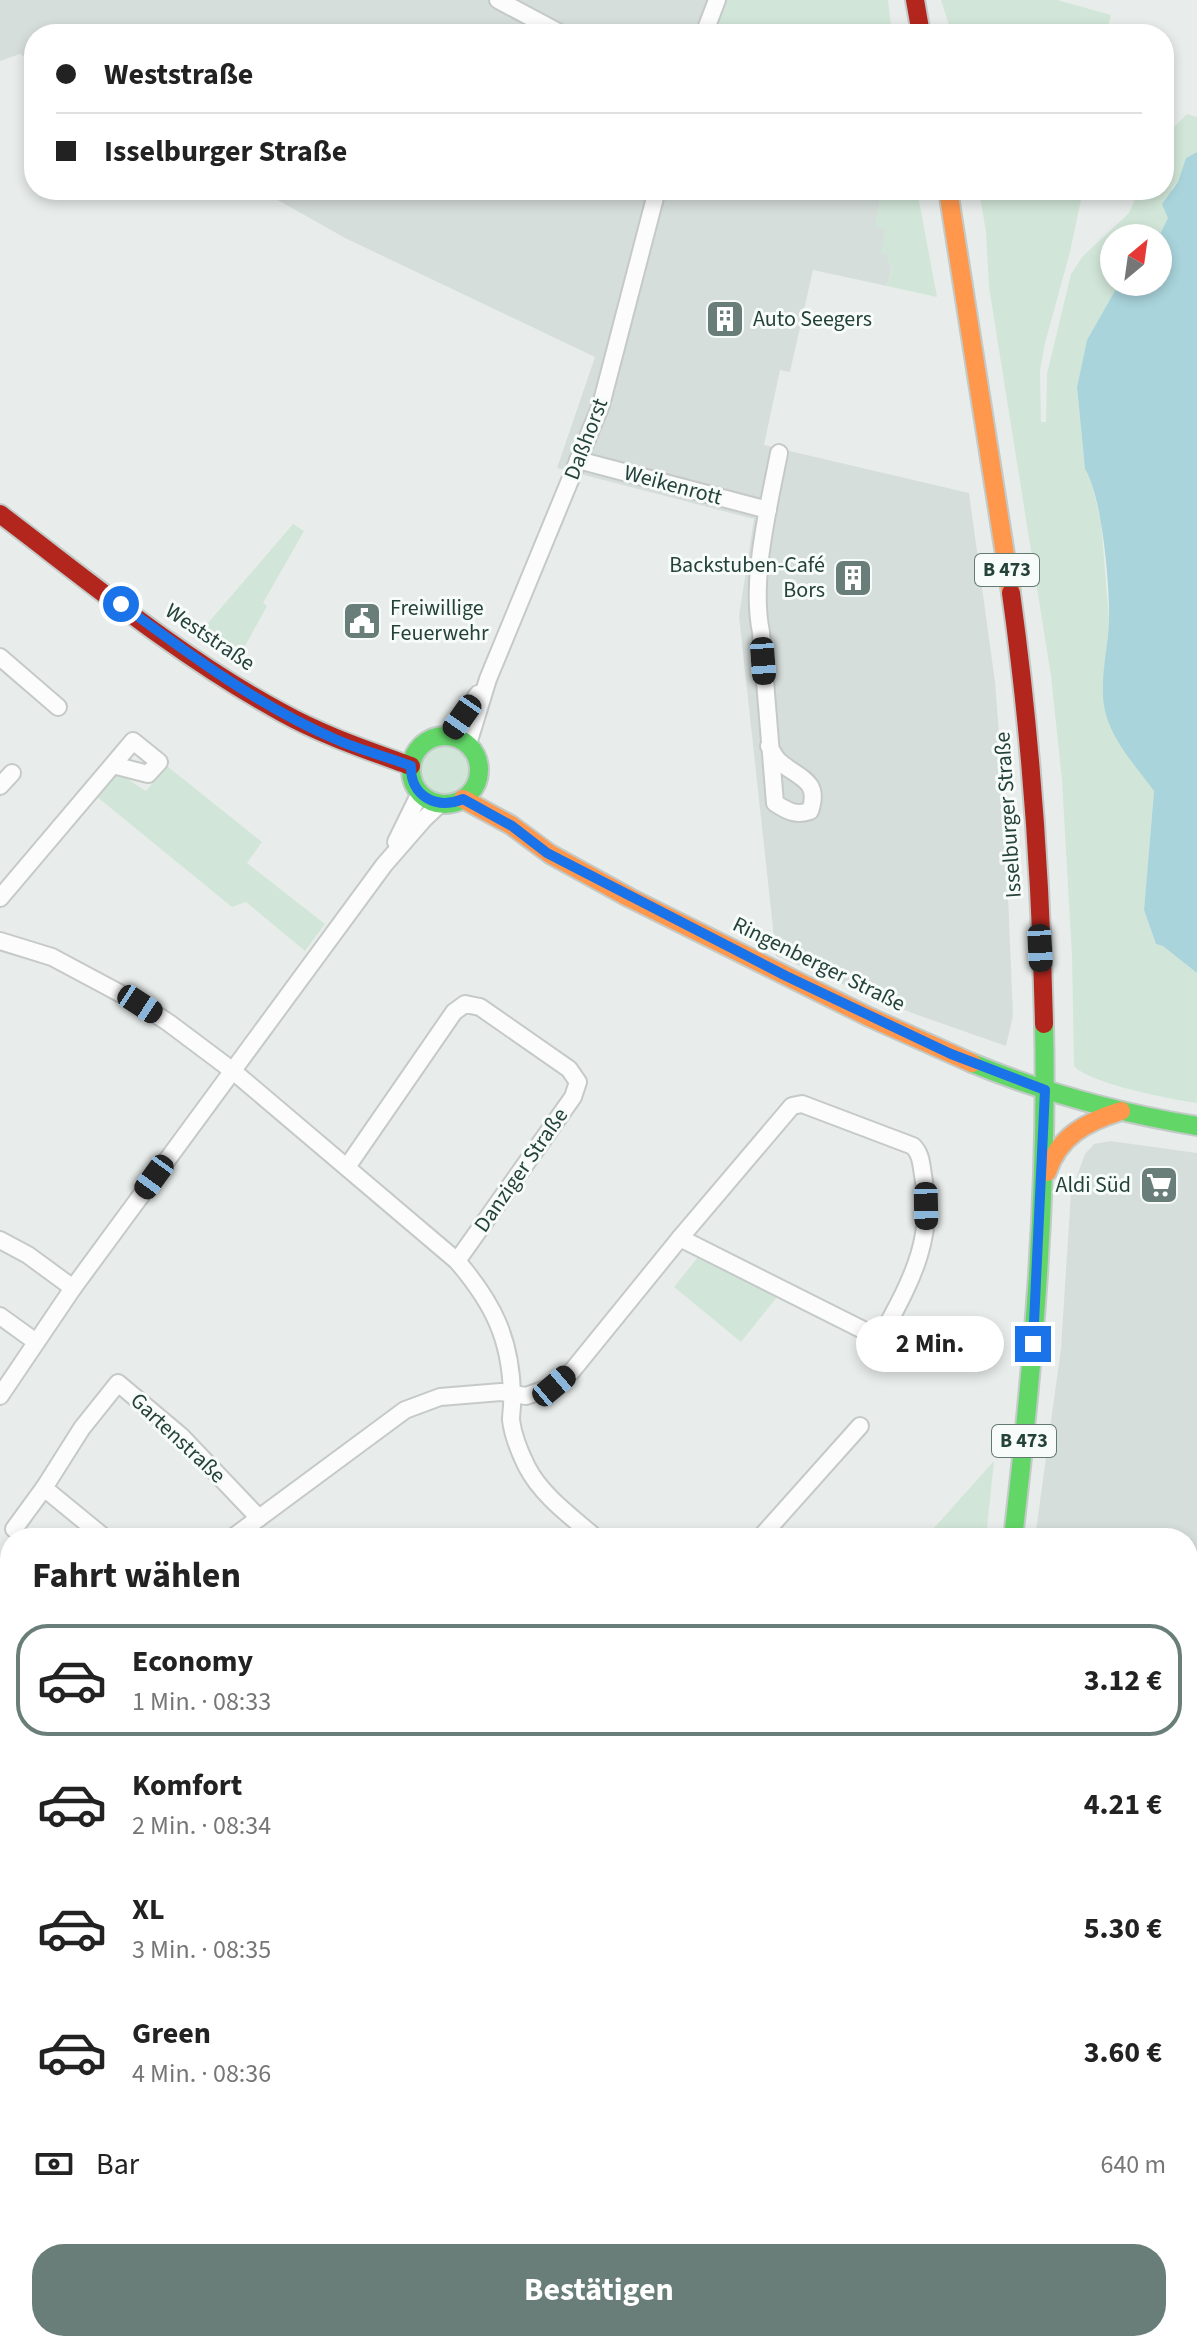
<!DOCTYPE html>
<html lang="de">
<meta charset="utf-8">
<style>
:root{--surface:#fff;--page:#f6f6f6;--text:#222;--muted:#767676;--line:#e0e0e0;--accent:#697e78}
body{margin:0;font-family:"Source Sans 3",sans-serif;background:var(--page);color:var(--text);height:100vh;display:flex;flex-direction:column;font-size:30px;white-space:nowrap}
*{box-sizing:border-box;margin:0}
p{font-size:26px;color:var(--muted)}
.icon{flex:none;width:44px;height:44px;fill:none;stroke:currentColor;stroke-width:2;stroke-linecap:round;stroke-linejoin:round}
.map{position:relative;flex:1;overflow:hidden}
.side{position:absolute;left:0px;top:1528px;width:1198px;height:824px;display:flex;flex-direction:column;background:var(--surface);border-radius:32px 32px 0 0;box-shadow:0 4px 12px #0003}
.side>*{flex:none}
.hud{position:absolute;left:24px;top:24px;width:1150px;height:176px;border-radius:32px;box-shadow:0 4px 12px #0003;display:grid;align-content:center;height:176px;padding:0 32px;background:var(--surface)}
.needle{width:52px;rotate:29deg}
.tools{position:absolute;left:1100px;top:224px;display:grid;gap:16px}
.tools a{display:grid;place-items:center;width:72px;height:72px;border-radius:50%;background:var(--surface);box-shadow:0 4px 12px #0003;font-size:40px}
.end{position:absolute;width:36px;height:36px;margin:-18px;border:10px solid #1a73e8;background:#fff;box-shadow:0 0 0 4px #fff}
.from{border-radius:50%}
.bubble{position:absolute;height:56px;border-radius:28px;background:var(--surface);box-shadow:0 4px 12px #0003;font-size:26px;font-weight:700;line-height:56px;text-align:center}
.car{position:absolute;width:24px;height:48px;margin:-24px -12px;border-radius:10px;box-shadow:0 0 6px 2px #0007;background:linear-gradient(#222 24%,#8ab4d8 0 40%,#222 0 76%,#8ab4d8 0 86%,#222 0)}
.hud b{display:flex;align-items:center;gap:28px;height:76px;font-size:30px}
.hud b+b{border-top:2px solid var(--line)}
.hud i{width:20px;height:20px;background:var(--text)}
ul{padding:0;list-style:none}
li{display:flex;align-items:center;gap:24px;height:112px;margin:0 16px 12px;padding:0 16px;border:4px solid transparent;border-radius:32px}
li div{flex:1}
li b{display:block;font-size:30px}
li em{font-style:normal;font-weight:700}
li.current{border-color:var(--accent)}
li>.icon{width:72px;height:72px;stroke-width:1.5}
h2{padding:0 32px;font-size:36px;line-height:96px}
.pay{display:flex;align-items:center;gap:20px;height:88px;padding:0 32px;font-size:30px}
.pay p{margin-inline-start:auto}
.primary-button{display:flex;gap:16px;margin-top:auto;padding:16px 32px}
.primary-button a{flex:1;height:92px;border-radius:32px;background:var(--accent);color:#fff;font-size:32px;font-weight:700;line-height:92px;text-align:center}
.map>svg:first-child{display:block}
.built{fill:#d6dedb}
.green{fill:#d1e6d8}
.water{fill:#a9d4db}
.lines{fill:none;stroke-linecap:round;stroke-linejoin:round}
.street-casing{stroke:#c5cac8;stroke-width:20}
.fast-casing{stroke:#c3cbc8;stroke-width:22}
.slow-casing{stroke:#c3cbc8;stroke-width:22}
.jam-casing{stroke:#c3cbc8;stroke-width:22}
.street{stroke:#fcfcfc;stroke-width:16}
.fast{stroke:#63d668;stroke-width:18}
.slow{stroke:#ff974d;stroke-width:18}
.jam{stroke:#b3261e;stroke-width:18}
.rail-casing{stroke:#c9cdcc;stroke-width:7}
.rail{stroke:#f7fbf9;stroke-width:4;stroke-dasharray:12;stroke-linecap:butt}
.route{stroke:#1a73e8;stroke-width:10}
.labels{text-anchor:middle;dominant-baseline:central;stroke-width:6;stroke-linejoin:round;paint-order:stroke}
.shield{fill:#f7fbf9;stroke:#637a73;stroke-width:2}
.shield-label{font-size:20px;font-weight:bold;fill:#24423a}
.poi-label{font-size:22px;fill:#24423a;stroke:#f7fbf9;text-anchor:start}
.street-label{font-size:22px;fill:#24423a;stroke:#f7fbf9}
</style>
<div class="map">
<svg width="1197" height="2352" viewBox="0 0 1197 2352">
<rect width="100%" height="100%" fill="#e8edeb"/>
<g class="built">
<polygon points="0,0 739,0 789,34 34,34 34,62 20,54 0,61"/>
<polygon points="260,190 877,190 880,201 876,226 885,229 892,265 887,286 813,270 790,372 780,370 764,445 969,493 995,682 1004,798 1013,1016 1006,1046 912,1013 776,956 739,616 754,519 557,468 595,357 345,238"/>
<polygon points="1110,1141 1197,1153 1197,1573 1188,1599 1188,1538 1035,1538 1061,1348 1071,1192 1085,1154 1094,1144"/>
<polygon points="1197,2108 1197,2352 1037,2352 1041,2342 1188,2342 1188,2134"/>
<polygon points="842,2342 930,2342 927,2352 838,2352"/>
</g>
<g class="green">
<polygon points="727,0 888,0 892,34 714,34"/>
<polygon points="941,0 1057,0 1111,15 1106,34 952,34"/>
<path d="M1187,114L1197,117V152L1186,158L1178,182L1172,188L1168,218L1158,238H1114V282H1120L1087,340L1077,387L1085,469L1091,479L1101,523L1109,619L1104,684L1119,742L1154,790L1144,910L1156,944L1163,946L1197,973V1103C1173,1100 1088,1083 1074,1066L1072,957L1062,780L1051,676L989,287L986,232L979,190H1083L1070,252L1045,343L1040,371L1041,422H1046L1047,374L1071,274L1083,256L1129,213L1139,190H1164V137Z"/>
<polygon points="877,190 917,190 937,297 887,286 892,266 888,264 888,255 881,253 885,230 876,226 880,201"/>
<polygon points="293,524 304,531 263,603 267,606 245,646 233,651 202,630"/>
<circle cx="445" cy="769" r="28"/>
<polygon points="167,766 262,842 247,863 325,924 305,951 246,902 232,907 96,796 113,776 120,774 146,791"/>
<polygon points="698,1257 777,1297 741,1342 674,1287"/>
<polygon points="994,1461 986,1538 925,1538"/>
</g>
<path class="water" d="M1197,152V973L1163,946L1156,944L1144,910L1154,791C1137,768 1116,745 1107,718C1097,688 1108,652 1109,620C1110,587 1102,495 1085,469L1077,387L1087,340L1120,282H1158V238L1168,218L1162,204L1178,182L1186,158Z"/>
<g class="lines">
<defs>
<g id="street">
<polyline points="498,0 562,34"/>
<polyline points="704,34 717,0"/>
<polyline points="578,460 768,510"/>
<polyline points="0,657 58,707"/>
<polyline points="449,735 478,694"/>
<polyline points="468,744 488,679 601,405 657,190"/>
<path d="M769,746C772,751 775,758 780,762C798,778 821,780 810,811C796,816 787,811 775,803L761,632C750,580 769,505 779,453"/>
<polyline points="0,786 12,773"/>
<polyline points="396,842 420,793"/>
<polyline points="0,898 133,741 159,762 148,774 113,765"/>
<path d="M0,941L52,957L140,1004L169,1023L233,1071L457,1261C493,1303 511,1339 512,1395C513,1404 511,1412 511,1420C513,1436 520,1453 527,1467C542,1496 572,1517 596,1538"/>
<path d="M802,1104L913,1146C921,1154 921,1163 923,1175C935,1235 913,1278 885,1329L869,1333L680,1238L792,1106Z"/>
<polyline points="347,1167 454,1012 465,1004 480,1007 569,1069 578,1082 573,1097 457,1261"/>
<polyline points="0,1240 28,1255 73,1288"/>
<polyline points="0,1316 36,1342"/>
<polyline points="0,1396 73,1288 384,865 424,819 440,804"/>
<polyline points="14,1529 44,1488"/>
<polyline points="105,1538 44,1488 82,1428 118,1383 181,1436 259,1518"/>
<polyline points="232,1538 405,1410 440,1397 501,1392 526,1396 554,1386 572,1371 680,1238"/>
<polyline points="760,1538 860,1426"/>
<polyline points="1188,1655 1197,1629"/>
<polyline points="0,1671 10,1666"/>
<polyline points="0,1875 10,1864"/>
<polyline points="0,1961 10,1969"/>
<polyline points="1188,2098 1197,2072"/>
<polyline points="0,2189 10,2198"/>
<polyline points="1188,2331 1197,2334"/>
<polyline points="169,2342 174,2346 196,2352"/>
<polyline points="469,2342 478,2344"/>
<polyline points="154,2352 162,2342"/>
<polyline points="333,2352 342,2342"/>
<polyline points="556,2352 558,2342"/>
<polyline points="637,2352 639,2342"/>
<polyline points="721,2352 725,2342"/>
<polyline points="949,2352 953,2342"/>
</g>
<g id="fast">
<circle cx="445" cy="770" r="34"/>
<path d="M972,1063C1045,1093 1119,1113 1197,1126"/>
<path d="M1013,1538C1033,1368 1048,1196 1044,1024"/>
</g>
<g id="slow">
<polyline points="948,190 1011,593"/>
<polyline points="463,799 511,825 550,854 630,898 869,1017 972,1063"/>
<path d="M1047,1172C1059,1136 1086,1122 1121,1111"/>
<polyline points="812,2352 816,2342"/>
</g>
<g id="jam">
<polyline points="915,0 921,34"/>
<path d="M0,514C91,583 180,657 281,712C322,735 367,750 411,766"/>
<path d="M1011,593C1031,736 1041,879 1044,1024"/>
</g>
</defs>
<use href="#street" class="street-casing"/>
<use href="#fast" class="fast-casing"/>
<use href="#slow" class="slow-casing"/>
<use href="#jam" class="jam-casing"/>
<use href="#street" class="street"/>
<use href="#fast" class="fast"/>
<use href="#slow" class="slow"/>
<use href="#jam" class="jam"/>
<defs>
<g id="rail">
<polyline points="1188,1836 1197,1810"/>
<polyline points="1188,1936 1197,1910"/>
<polyline points="1188,1962 1197,1935"/>
<polyline points="1011,2352 1014,2342"/>
<polyline points="1064,2352 1067,2342"/>
</g>
</defs>
<use href="#rail" class="rail-casing"/>
<use href="#rail" class="rail"/>
</g>
<g class="lines">
<path class="route" d="M121,604C189,654 257,705 335,739C359,750 386,756 411,766C410,796 436,810 463,799L512,826L547,853L786,976L951,1054L1045,1090L1033,1344"/>
</g>
<defs>
<symbol id="building-square" viewBox="-11 -11 22 22"><rect x="-9" y="-9" width="18" height="18" rx="4" fill="#697e78" stroke="#f7fbf9"/><path d="M-4-6H4V6H1V3H-1V6H-4ZM-2.5-4.3h1.7v1.8h-1.7ZM.8-4.3h1.7v1.8H.8ZM-2.5-1h1.7V.8h-1.7ZM.8-1h1.7V.8H.8Z" fill="#fff"/></symbol>
<symbol id="civic-square" viewBox="-11 -11 22 22"><rect x="-9" y="-9" width="18" height="18" rx="4" fill="#697e78" stroke="#f7fbf9"/><path d="M-.6-6.5H3V-4.5H.6V-3L4-1V1h2V6H-6V1h2V-1L-.6-3ZM-1.2 2.5V6h2.4V2.5Z" fill="#fff"/></symbol>
<symbol id="supermarket-square" viewBox="-11 -11 22 22"><rect x="-9" y="-9" width="18" height="18" rx="4" fill="#697e78" stroke="#f7fbf9"/><path d="M-6-5.5h2.5l.6 2H6L4.5 2H-2.5L-4.4-4H-6ZM-1.5 3.2a1.3 1.3 0 1 0 .1 0ZM3 3.2a1.3 1.3 0 1 0 .1 0Z" fill="#fff"/></symbol>
</defs>
<g fill-rule="evenodd">
<use href="#building-square" x="703" y="297" width="44" height="44"/>
<use href="#building-square" x="831" y="556" width="44" height="44"/>
<use href="#civic-square" x="340" y="599" width="44" height="44"/>
<use href="#supermarket-square" x="1137" y="1163" width="44" height="44"/>
</g>
<g class="labels">
<g class="shield">
<rect x="975" y="554" width="64" height="32" rx="6"/>
<rect x="992" y="1425" width="64" height="32" rx="6"/>
</g>
<g class="shield-label">
<text x="1007" y="570">B 473</text>
<text x="1024" y="1441">B 473</text>
</g>
<g class="poi-label">
<text x="753" y="319">Auto Seegers</text>
<text x="825" y="565" text-anchor="end">Backstuben-Café<tspan x="825" dy="25">Bors</tspan></text>
<text x="390" y="608">Freiwillige<tspan x="390" dy="25">Feuerwehr</tspan></text>
<text x="1131" y="1185" text-anchor="end">Aldi Süd</text>
</g>
<g class="street-label">
<text transform="translate(586 439) rotate(-69)">Daßhorst</text>
<text transform="translate(673 485) rotate(15)">Weikenrott</text>
<text transform="translate(210 637) rotate(34)">Weststraße</text>
<text transform="translate(1008 815) rotate(-94)">Isselburger Straße</text>
<text transform="translate(819 964) rotate(26)">Ringenberger Straße</text>
<text transform="translate(521 1170) rotate(-55)">Danziger Straße</text>
<text transform="translate(178 1438) rotate(43)">Gartenstraße</text>
</g>
</g>
</svg>
<div class="tools">
<a><svg class="needle" viewBox="-14 -14 28 28"><path d="M0-13l5 13h-10z" fill="#e53935"/><path d="M0 13l5-13h-10z" fill="#767676"/></svg></a>
</div>
<i class="end from" style="left:121px;top:604px"></i>
<i class="end" style="left:1033px;top:1344px"></i>
<div class="bubble" style="left:856px;top:1316px;width:148px">2 Min.</div>
<i class="car" style="left:763px;top:661px;rotate:176deg"></i>
<i class="car" style="left:462px;top:717px;rotate:215deg"></i>
<i class="car" style="left:1040px;top:948px;rotate:177deg"></i>
<i class="car" style="left:140px;top:1004px;rotate:123deg"></i>
<i class="car" style="left:154px;top:1177px;rotate:216deg"></i>
<i class="car" style="left:926px;top:1206px;rotate:179deg"></i>
<i class="car" style="left:554px;top:1386px;rotate:50deg"></i>
<div class="hud">
<b><i class="from"></i>Weststraße</b>
<b><i></i>Isselburger Straße</b>
</div>
<section class="side">
<h2>Fahrt wählen</h2>
<ul>
<li class="current"><svg class="icon" aria-label="car" viewBox="0 0 24 24"><path d="M5 17H2v-5l4-1 3-4h7l3 4 3 1v5h-3M9 17h6M6 11h13"/><circle cx="7" cy="17" r="2"/><circle cx="17" cy="17" r="2"/></svg><div><b>Economy</b><p>1 Min. · 08:33</p></div><em>3.12 €</em></li>
<li><svg class="icon" aria-label="car" viewBox="0 0 24 24"><path d="M5 17H2v-5l4-1 3-4h7l3 4 3 1v5h-3M9 17h6M6 11h13"/><circle cx="7" cy="17" r="2"/><circle cx="17" cy="17" r="2"/></svg><div><b>Komfort</b><p>2 Min. · 08:34</p></div><em>4.21 €</em></li>
<li><svg class="icon" aria-label="car" viewBox="0 0 24 24"><path d="M5 17H2v-5l4-1 3-4h7l3 4 3 1v5h-3M9 17h6M6 11h13"/><circle cx="7" cy="17" r="2"/><circle cx="17" cy="17" r="2"/></svg><div><b>XL</b><p>3 Min. · 08:35</p></div><em>5.30 €</em></li>
<li><svg class="icon" aria-label="car" viewBox="0 0 24 24"><path d="M5 17H2v-5l4-1 3-4h7l3 4 3 1v5h-3M9 17h6M6 11h13"/><circle cx="7" cy="17" r="2"/><circle cx="17" cy="17" r="2"/></svg><div><b>Green</b><p>4 Min. · 08:36</p></div><em>3.60 €</em></li>
</ul>
<div class="pay"><svg class="icon" aria-label="cash" viewBox="0 0 24 24"><path d="M3 7h18v10H3z"/><circle cx="12" cy="12" r="2"/></svg>Bar<p>640 m</p></div>
<div class="primary-button"><a>Bestätigen</a></div>
</section>
</div>
